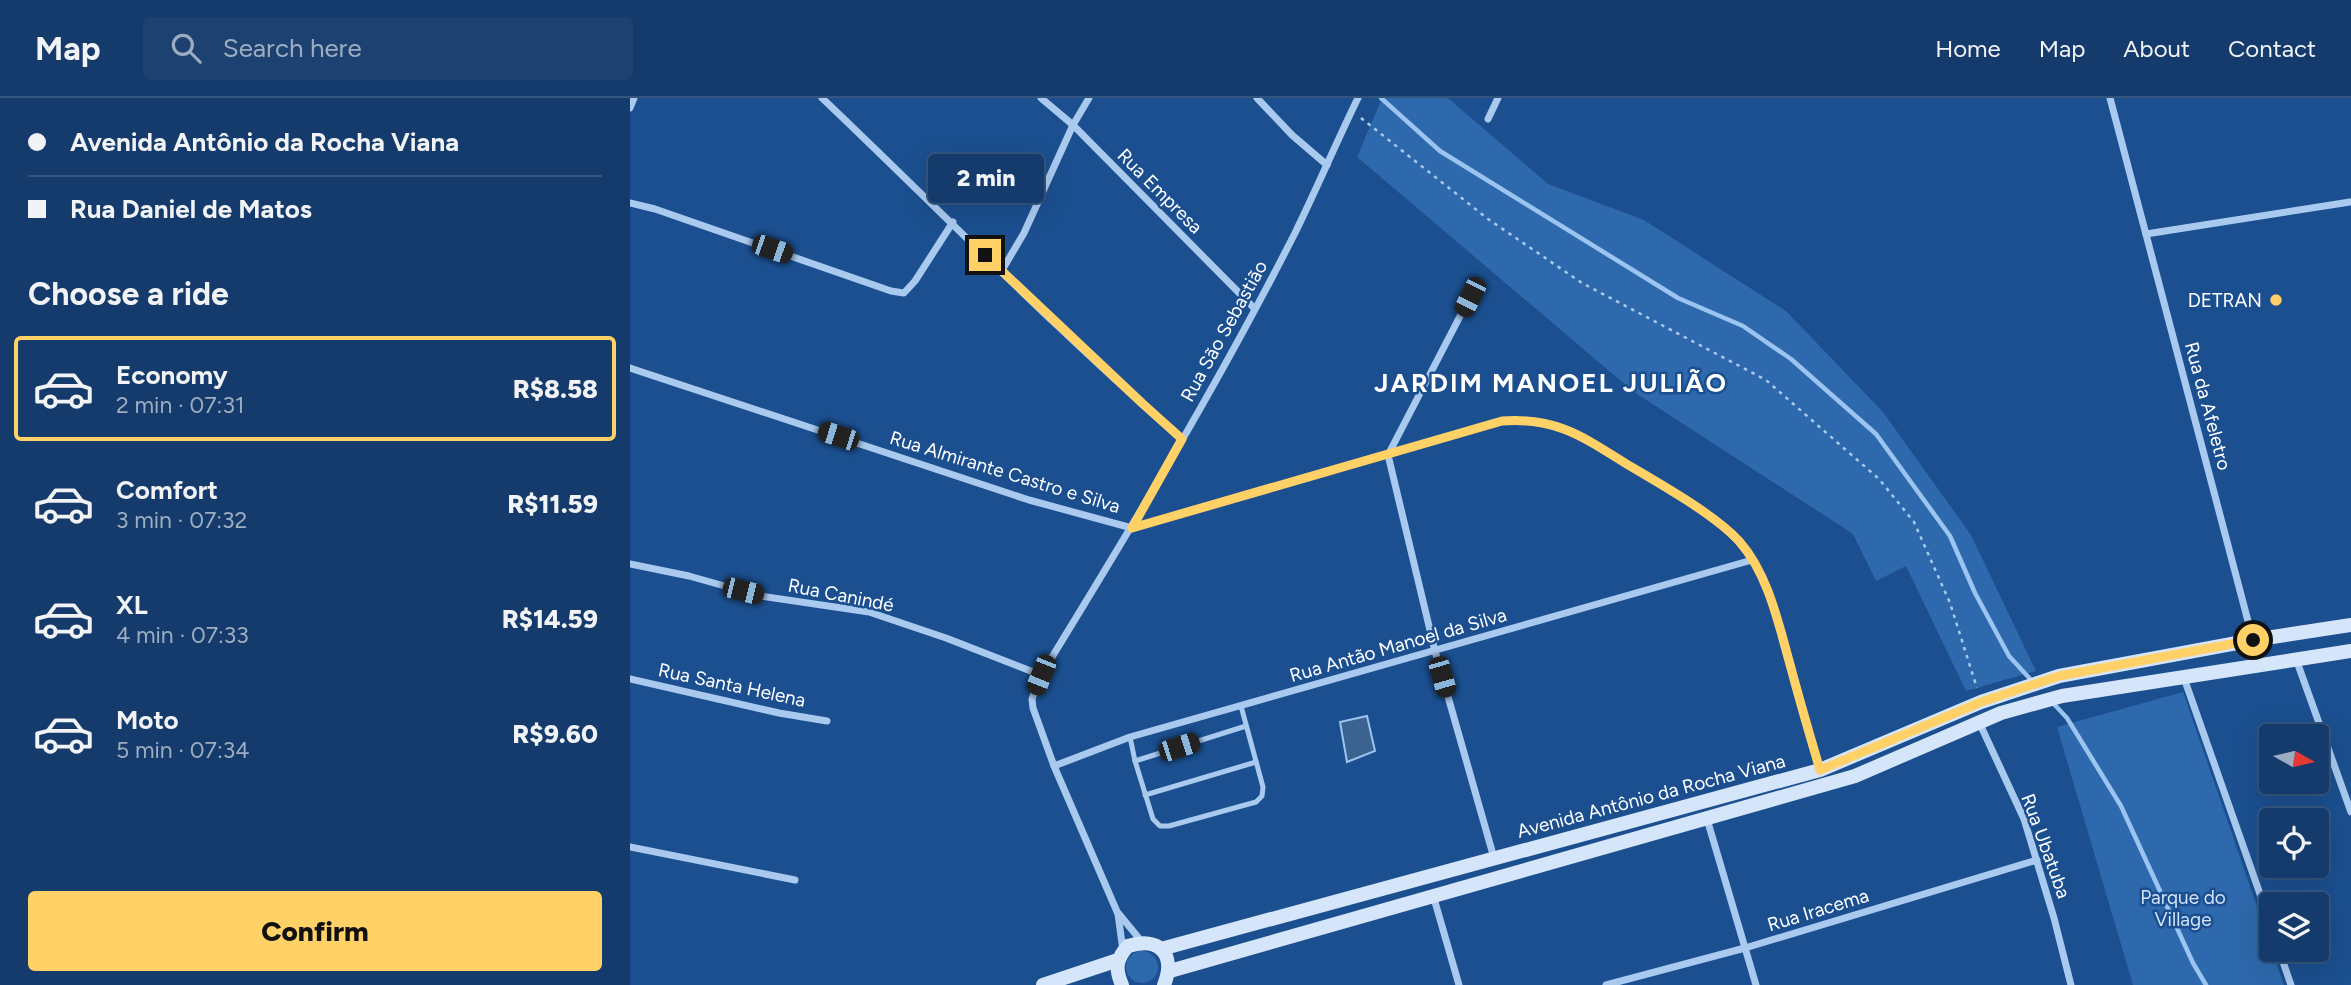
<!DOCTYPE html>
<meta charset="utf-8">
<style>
:root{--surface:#143b6b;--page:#1d4271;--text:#f1f3f6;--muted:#9dadc1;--line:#33557e;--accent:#ffd166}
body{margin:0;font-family:Figtree,sans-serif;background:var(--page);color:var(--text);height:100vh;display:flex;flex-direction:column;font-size:26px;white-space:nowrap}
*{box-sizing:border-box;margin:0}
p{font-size:23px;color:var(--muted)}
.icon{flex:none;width:38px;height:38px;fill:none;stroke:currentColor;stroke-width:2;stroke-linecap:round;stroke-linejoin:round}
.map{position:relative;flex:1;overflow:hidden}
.panel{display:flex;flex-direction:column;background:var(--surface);width:630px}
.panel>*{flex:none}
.top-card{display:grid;align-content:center;height:154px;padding:0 28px;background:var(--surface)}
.needle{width:46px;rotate:98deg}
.tools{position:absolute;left:1629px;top:626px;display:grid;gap:14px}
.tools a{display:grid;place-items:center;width:70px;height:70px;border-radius:7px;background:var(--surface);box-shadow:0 7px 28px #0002,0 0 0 2px var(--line);font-size:35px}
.end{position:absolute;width:32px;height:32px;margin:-16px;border:9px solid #ffd166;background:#111;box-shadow:0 0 0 4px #111}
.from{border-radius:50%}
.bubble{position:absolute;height:49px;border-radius:7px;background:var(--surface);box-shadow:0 7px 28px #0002,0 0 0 2px var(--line);font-size:23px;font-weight:800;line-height:49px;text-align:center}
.car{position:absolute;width:21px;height:42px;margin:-21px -10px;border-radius:9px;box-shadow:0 0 5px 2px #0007;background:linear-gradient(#222 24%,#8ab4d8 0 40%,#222 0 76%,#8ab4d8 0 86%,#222 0)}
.top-card b{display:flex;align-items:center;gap:24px;height:66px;font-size:26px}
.top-card b+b{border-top:2px solid var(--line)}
.top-card i{width:18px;height:18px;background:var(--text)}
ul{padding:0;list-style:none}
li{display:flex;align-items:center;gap:21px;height:105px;margin:0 14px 10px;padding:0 14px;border:4px solid transparent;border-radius:7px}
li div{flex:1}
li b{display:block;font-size:26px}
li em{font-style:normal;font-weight:800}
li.active{border-color:var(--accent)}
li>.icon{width:63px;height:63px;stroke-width:1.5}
h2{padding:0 28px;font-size:32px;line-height:84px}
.action{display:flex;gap:14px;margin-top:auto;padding:14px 28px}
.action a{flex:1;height:80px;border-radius:7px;background:var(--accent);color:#111;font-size:28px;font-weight:800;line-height:80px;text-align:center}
header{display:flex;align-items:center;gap:42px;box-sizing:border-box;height:98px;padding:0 35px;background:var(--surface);border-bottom:2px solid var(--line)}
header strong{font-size:33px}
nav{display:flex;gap:38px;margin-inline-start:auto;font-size:24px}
.search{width:490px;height:63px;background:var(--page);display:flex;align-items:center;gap:18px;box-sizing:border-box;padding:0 24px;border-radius:7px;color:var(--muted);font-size:26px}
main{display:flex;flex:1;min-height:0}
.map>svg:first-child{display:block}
.green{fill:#2e69ad}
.water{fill:#3c6290;stroke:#9cc4f0;stroke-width:2}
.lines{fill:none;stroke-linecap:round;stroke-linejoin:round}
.stream{stroke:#9cc4f0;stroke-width:4.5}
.path{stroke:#a9c9ee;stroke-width:2.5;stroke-dasharray:3.5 5;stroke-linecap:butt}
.service{stroke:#a9c9ee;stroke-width:5}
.minor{stroke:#a9c9ee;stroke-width:7}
.secondary{stroke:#d6e6fa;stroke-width:14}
.route{stroke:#ffd166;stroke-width:9}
.poi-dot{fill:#ffd166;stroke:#1b4f8f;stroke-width:2.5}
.labels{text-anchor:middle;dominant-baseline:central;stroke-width:5;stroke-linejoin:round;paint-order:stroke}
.street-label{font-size:19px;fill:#fff;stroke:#1b4f8f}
.poi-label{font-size:19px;fill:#fff;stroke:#1b4f8f;text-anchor:end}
.park-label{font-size:19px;fill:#cfe3fa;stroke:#1b4f8f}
.district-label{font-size:26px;font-weight:bold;letter-spacing:2px;fill:#fff;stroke:#1b4f8f}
</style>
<header>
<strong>Map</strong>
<div class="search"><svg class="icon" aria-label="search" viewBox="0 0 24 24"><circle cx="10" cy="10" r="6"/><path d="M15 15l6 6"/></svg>Search here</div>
<nav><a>Home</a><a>Map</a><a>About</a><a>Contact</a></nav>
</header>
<main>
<section class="panel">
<div class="top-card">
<b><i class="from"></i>Avenida Antônio da Rocha Viana</b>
<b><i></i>Rua Daniel de Matos</b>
</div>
<h2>Choose a ride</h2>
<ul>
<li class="active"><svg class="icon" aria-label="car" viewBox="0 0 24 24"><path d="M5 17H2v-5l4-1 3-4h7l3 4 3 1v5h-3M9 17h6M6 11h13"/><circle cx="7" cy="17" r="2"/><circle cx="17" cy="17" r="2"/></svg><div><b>Economy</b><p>2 min · 07:31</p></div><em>R$8.58</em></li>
<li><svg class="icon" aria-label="car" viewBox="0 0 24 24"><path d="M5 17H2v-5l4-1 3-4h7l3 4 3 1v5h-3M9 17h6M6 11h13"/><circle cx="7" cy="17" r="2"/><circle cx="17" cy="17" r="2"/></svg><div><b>Comfort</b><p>3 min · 07:32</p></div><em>R$11.59</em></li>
<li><svg class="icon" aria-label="car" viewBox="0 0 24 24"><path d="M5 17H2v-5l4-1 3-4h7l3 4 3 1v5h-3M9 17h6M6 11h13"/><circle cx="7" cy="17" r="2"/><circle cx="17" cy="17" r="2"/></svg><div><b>XL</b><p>4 min · 07:33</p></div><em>R$14.59</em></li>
<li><svg class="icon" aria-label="car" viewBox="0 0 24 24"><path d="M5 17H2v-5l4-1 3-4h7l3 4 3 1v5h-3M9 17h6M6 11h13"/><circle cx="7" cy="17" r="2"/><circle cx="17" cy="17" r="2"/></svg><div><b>Moto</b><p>5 min · 07:34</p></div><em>R$9.60</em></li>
</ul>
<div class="action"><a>Confirm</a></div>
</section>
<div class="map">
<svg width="1721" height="887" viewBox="0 0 1721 887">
<rect width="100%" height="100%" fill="#1b4f8f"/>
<g class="green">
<polygon points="752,0 818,0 918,86 1014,122 1156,213 1253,314 1341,437 1406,573 1336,593 1276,468 1246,483 1223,436 1004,294 727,59"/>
<polygon points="1553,594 1642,852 1654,887 1503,887 1427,629"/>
<circle cx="512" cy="869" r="16"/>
</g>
<polygon class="water" points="737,618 745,653 717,664 710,624"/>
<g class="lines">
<g class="stream">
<polyline points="751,0 810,53 1048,200 1113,228 1161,261 1246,336 1320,438 1345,495 1379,558 1402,583"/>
<polyline points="1422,604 1437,620 1491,708 1563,865 1576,887"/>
</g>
<polyline class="path" points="731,20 858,121 952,185 1136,282 1249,381 1284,424 1320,505 1347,590"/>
<g class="service">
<polyline points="500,639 505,663 523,721 530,728 539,728 626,704 632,698 633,689 611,608"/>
<polyline points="505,663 616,628"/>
<polyline points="515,697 626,664"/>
</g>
<g class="minor">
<path d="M192,0C312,114 427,233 552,341"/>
<polyline points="411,0 443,27 624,210"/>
<polyline points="627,0 662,37 697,67"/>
<polyline points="1480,0 1623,542"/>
<polyline points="0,10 4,0"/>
<polyline points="858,21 868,0"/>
<polyline points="0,105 25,111 261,193 274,195 285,183 323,124"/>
<polyline points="1516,136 1720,104"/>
<polyline points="371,174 394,135 443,27 459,0"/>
<polyline points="840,199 758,357 805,553 864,760"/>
<path d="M0,270L399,402L502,430L872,323C926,319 951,338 995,365C1029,385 1081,414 1108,443C1140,478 1150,531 1162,575C1171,607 1181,639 1190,672"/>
<polyline points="0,466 59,478 130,498 239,514 316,540 411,577"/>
<polyline points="1666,561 1721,714"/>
<polyline points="1554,580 1642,830"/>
<polyline points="0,581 149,615 197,623"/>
<polyline points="1349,624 1394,721 1424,820 1441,887"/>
<polyline points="424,668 500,639 1122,462"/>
<polyline points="1077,721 1126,887"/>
<polyline points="0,749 165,782"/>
<polyline points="803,797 829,887"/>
<polyline points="489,816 512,844"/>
<polyline points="1649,852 1661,887"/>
<path d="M493,853L488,816L424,668L403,610L402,601L411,577C500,432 588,287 665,135C687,90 706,45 728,0"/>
<polyline points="976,887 1115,850 1407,762"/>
</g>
<g class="secondary">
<polyline points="531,851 1190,672 1351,604 1429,578 1623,542 1721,527"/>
<polyline points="540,873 1225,678 1371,615 1432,598 1721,553"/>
<polyline points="413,887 488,862"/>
<path d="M492,887C485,871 486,861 498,848C530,838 546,857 534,887"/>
</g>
</g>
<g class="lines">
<path class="route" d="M355,157L513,306L552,341L502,430L872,323C925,319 952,338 995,365C1028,385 1083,415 1109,443C1139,477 1149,528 1161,570C1170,604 1180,638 1190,672L1351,604L1429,578L1623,542"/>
</g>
<circle class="poi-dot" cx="1646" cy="202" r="7"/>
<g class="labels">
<g class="street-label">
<text transform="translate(530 93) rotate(45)">Rua Empresa</text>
<text transform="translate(594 233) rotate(-61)">Rua São Sebastião</text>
<text transform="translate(1578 308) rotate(75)">Rua da Afeletro</text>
<text transform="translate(375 374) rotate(17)">Rua Almirante Castro e Silva</text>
<text transform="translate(211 497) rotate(11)">Rua Canindé</text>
<text transform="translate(768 547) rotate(-16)">Rua Antão Manoel da Silva</text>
<text transform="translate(102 587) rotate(12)">Rua Santa Helena</text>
<text transform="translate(1021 698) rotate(-15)">Avenida Antônio da Rocha Viana</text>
<text transform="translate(1416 748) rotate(70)">Rua Ubatuba</text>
<text transform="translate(1188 812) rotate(-17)">Rua Iracema</text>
</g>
<g class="poi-label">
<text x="1632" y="202">DETRAN</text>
</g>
<g class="park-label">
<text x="1553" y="799">Parque do<tspan x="1553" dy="22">Village</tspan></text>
</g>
<g class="district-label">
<text x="921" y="285">JARDIM MANOEL JULIÃO</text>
</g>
</g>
</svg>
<div class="tools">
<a><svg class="needle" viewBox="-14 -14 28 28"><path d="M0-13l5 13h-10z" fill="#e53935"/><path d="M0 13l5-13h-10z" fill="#9dadc1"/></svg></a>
<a><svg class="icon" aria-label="locate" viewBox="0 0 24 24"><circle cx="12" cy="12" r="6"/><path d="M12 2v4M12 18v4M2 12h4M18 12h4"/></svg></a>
<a><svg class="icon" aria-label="layers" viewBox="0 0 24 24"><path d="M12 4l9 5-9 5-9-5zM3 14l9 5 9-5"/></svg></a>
</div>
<i class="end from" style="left:1623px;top:542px"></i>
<i class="end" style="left:355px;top:157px"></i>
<div class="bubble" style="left:298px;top:56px;width:116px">2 min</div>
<i class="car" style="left:142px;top:151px;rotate:109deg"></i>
<i class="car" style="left:840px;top:199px;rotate:207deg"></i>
<i class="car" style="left:208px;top:338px;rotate:288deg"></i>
<i class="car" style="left:113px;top:493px;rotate:104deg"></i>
<i class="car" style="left:411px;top:577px;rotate:202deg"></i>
<i class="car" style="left:812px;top:579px;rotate:164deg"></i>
<i class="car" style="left:549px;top:649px;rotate:72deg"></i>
</div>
</main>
